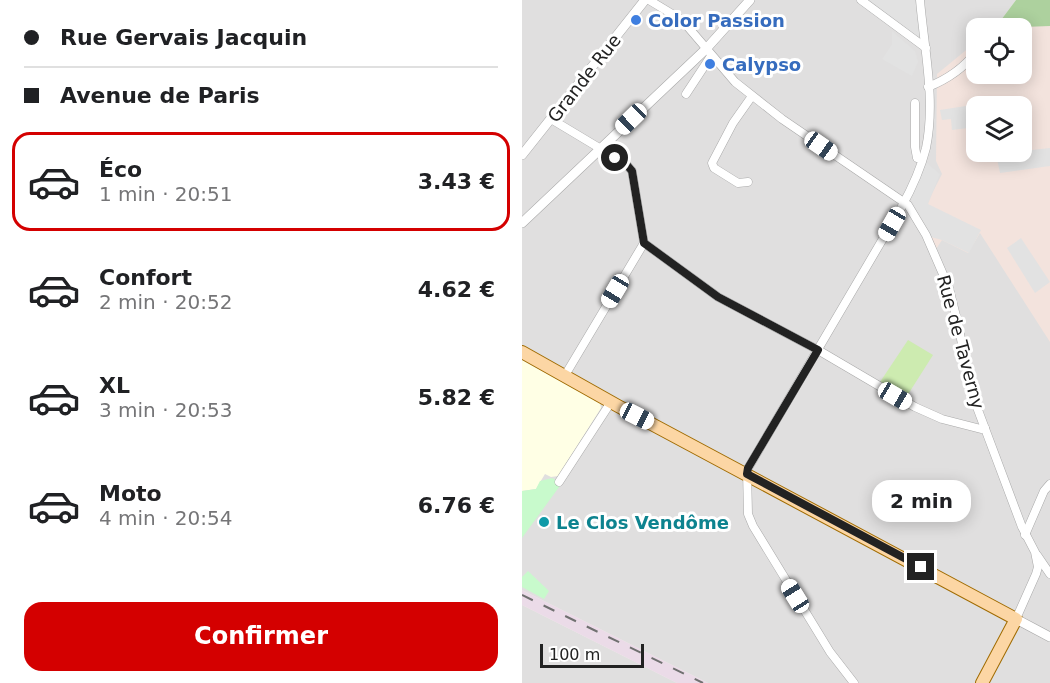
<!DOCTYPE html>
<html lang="fr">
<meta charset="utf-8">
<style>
:root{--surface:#fff;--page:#f2f2f2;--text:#202124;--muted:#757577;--line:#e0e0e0;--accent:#d40000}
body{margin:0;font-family:"DejaVu Sans",sans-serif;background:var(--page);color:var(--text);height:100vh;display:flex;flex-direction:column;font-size:22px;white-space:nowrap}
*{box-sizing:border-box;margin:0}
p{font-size:20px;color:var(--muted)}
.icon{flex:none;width:33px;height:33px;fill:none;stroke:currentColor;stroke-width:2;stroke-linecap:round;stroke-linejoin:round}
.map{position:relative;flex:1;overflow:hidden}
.panel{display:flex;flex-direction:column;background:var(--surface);width:522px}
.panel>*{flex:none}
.hud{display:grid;align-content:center;height:132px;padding:0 24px;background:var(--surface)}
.tools{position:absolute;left:444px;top:18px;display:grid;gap:12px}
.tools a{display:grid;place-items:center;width:66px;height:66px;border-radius:12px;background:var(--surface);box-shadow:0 3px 15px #0003;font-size:30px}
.scale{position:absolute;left:18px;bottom:15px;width:104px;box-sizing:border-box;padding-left:6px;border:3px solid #222;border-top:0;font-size:16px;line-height:21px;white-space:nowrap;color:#222;-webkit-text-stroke:4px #fff;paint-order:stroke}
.end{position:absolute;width:27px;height:27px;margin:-14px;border:8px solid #222;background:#fff;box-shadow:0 0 0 3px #fff}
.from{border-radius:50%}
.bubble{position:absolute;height:42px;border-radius:18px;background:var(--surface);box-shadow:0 3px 15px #0003;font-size:20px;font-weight:700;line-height:42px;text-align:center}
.car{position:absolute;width:18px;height:36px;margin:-18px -9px;border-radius:8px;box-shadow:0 0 4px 2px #0007;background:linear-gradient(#fff 24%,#345 0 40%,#fff 0 76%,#345 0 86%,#fff 0)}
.hud b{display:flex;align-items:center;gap:21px;height:57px;font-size:22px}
.hud b+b{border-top:2px solid var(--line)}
.hud i{width:15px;height:15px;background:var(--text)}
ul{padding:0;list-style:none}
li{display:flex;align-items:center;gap:18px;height:99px;margin:0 12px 9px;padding:0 12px;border:3px solid transparent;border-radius:18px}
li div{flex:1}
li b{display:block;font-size:22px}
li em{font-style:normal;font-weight:700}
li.active{border-color:var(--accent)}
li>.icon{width:54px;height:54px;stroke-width:1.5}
.button{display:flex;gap:12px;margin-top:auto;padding:12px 24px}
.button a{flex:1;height:69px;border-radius:18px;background:var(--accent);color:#fff;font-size:24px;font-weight:700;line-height:69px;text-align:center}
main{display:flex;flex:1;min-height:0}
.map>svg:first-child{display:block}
.residential{fill:#e0dfdf;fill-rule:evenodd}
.industrial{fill:#ebdbe8}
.education{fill:#ffffe5}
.military{fill:#f3e3dd;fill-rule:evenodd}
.grass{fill:#cdebb0}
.forest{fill:#add19e}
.park{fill:#c8facc}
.parking{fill:#e2e2e2}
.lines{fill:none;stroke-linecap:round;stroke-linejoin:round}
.minor-casing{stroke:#a9a9a9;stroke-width:9}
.tertiary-casing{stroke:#a9a9a9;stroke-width:10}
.primary-casing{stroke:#a06b00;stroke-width:14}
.minor{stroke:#fff;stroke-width:8}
.tertiary{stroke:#fff;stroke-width:9}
.primary{stroke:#fcd6a4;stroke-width:12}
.rail{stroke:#707070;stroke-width:2;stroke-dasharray:12 12;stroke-linecap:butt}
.route{stroke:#222;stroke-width:8}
.shop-dot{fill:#3f7fe0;stroke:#fff;stroke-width:2}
.culture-dot{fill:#0f9aa8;stroke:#fff;stroke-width:2}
.labels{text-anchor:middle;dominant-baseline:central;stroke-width:6;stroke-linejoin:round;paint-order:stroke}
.shop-label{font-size:18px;font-weight:bold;fill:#366cbe;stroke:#fff;text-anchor:start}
.street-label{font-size:18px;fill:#222;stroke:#fff}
.culture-label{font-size:18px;font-weight:bold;fill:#0d838f;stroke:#fff;text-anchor:start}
</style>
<main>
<section class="panel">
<div class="hud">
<b><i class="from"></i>Rue Gervais Jacquin</b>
<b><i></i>Avenue de Paris</b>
</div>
<ul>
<li class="active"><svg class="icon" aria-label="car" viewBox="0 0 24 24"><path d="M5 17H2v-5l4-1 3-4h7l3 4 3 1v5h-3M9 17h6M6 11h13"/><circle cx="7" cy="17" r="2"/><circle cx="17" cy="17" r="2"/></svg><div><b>Éco</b><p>1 min · 20:51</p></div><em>3.43 €</em></li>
<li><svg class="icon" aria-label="car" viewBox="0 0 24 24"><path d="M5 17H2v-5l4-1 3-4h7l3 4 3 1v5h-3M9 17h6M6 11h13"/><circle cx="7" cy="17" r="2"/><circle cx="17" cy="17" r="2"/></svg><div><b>Confort</b><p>2 min · 20:52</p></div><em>4.62 €</em></li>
<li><svg class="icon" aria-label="car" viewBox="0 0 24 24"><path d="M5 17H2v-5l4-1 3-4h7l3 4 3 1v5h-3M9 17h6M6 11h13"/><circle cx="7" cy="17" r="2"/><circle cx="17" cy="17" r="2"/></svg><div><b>XL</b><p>3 min · 20:53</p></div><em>5.82 €</em></li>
<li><svg class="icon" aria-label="car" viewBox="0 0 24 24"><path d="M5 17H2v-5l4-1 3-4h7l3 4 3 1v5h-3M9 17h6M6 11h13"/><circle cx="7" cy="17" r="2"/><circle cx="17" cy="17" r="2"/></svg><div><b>Moto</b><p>4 min · 20:54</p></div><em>6.76 €</em></li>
</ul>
<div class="button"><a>Confirmer</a></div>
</section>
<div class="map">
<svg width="528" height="683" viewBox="0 0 528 683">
<rect width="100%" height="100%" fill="#f2efe9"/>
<g class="residential">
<path d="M0,0H494L473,28L528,26V683H186L0,590ZM454,28H500V74H454ZM454,106H500V152H454Z"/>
<polygon points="0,605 12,611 155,683 0,683"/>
</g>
<polygon class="industrial" points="0,590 186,683 155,683 12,611 0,605"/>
<polygon class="education" points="0,360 78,403 79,408 36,476 29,477 23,474 14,489 0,491"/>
<path class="military" d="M507,0H528V342L458,233L446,253L420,240L414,249L398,217L420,174L414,161L415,74L454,42V74H500V28H471ZM454,106H500V152H454Z"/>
<polygon class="grass" points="386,340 411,355 385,396 358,382"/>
<polygon class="forest" points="494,0 528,0 528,26 473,28"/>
<g class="park">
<polygon points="30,478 40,483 0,538 0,491 14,489 18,481"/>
<polygon points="6,571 27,591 22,599 0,587 0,577"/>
</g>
<g class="parking">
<polygon points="344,0 394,0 399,35 394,37"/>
<polygon points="370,31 393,51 396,62 390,76 360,59 370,44"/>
<polygon points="444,106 446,128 430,130 429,119 420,120 418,110"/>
<polygon points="528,148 528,166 478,173 474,154"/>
<polygon points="400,159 418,174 406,204 459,230 447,253 420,240 409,237 386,194"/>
<polygon points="499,238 528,282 513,293 485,248"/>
</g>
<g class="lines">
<defs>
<g id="minor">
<polyline points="127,0 160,20 213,82 260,119 386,205 404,235 427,288 436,324 450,394 500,527 513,552 516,567 514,574 494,619"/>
<polyline points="339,0 404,48"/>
<path d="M406,87C426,79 441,69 454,52"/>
<polyline points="164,94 189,56"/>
<polyline points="393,103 393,147 395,158 400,159"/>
<polyline points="29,119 104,164 110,171 122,243 42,377"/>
<polyline points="226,182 216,183 192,168 190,163 211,123 230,96"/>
<polyline points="122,243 196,297 296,350 393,407 420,419 459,429 463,428"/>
<polyline points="37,482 89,402"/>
<polyline points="503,535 522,491 528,484"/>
<polyline points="515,555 528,574"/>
<path d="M332,683L308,652L231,526L226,514L225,470L379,208C389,190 399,168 404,148C414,100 402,48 398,0"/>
</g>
<g id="tertiary">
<polyline points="0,155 123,0"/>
<polyline points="0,223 184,49 228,0"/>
<polyline points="494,619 528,637"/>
</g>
<polyline id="primary" points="0,352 96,406 494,619 460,683"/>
</defs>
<use href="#minor" class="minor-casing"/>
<use href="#tertiary" class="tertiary-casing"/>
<use href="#primary" class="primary-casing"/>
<use href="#minor" class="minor"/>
<use href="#tertiary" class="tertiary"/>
<use href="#primary" class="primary"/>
<polyline class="rail" points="0,595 181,683"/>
</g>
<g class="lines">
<polyline class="route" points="93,158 104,164 110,171 122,243 196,297 296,350 226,468 225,474 399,567"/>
</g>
<g class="shop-dot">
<circle cx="114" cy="20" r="6"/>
<circle cx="188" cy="64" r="6"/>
</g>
<circle class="culture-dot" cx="22" cy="522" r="6"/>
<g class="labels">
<g class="shop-label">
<text x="126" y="20">Color Passion</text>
<text x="200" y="64">Calypso</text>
</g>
<g class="street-label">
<text transform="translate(62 78) rotate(-52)">Grande Rue</text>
<text transform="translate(439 342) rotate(75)">Rue de Taverny</text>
</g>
<g class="culture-label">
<text x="34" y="522">Le Clos Vendôme</text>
</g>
</g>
</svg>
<div class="tools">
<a><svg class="icon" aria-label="locate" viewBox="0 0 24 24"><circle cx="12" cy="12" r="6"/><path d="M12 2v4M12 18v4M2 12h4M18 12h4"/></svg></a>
<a><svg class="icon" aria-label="layers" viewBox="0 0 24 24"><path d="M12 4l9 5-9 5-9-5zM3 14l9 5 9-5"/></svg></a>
</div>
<div class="scale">100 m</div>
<i class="end from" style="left:93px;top:158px"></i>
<i class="end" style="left:399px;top:567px"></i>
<div class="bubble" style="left:350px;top:480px;width:99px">2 min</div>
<i class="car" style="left:109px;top:119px;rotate:226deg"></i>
<i class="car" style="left:299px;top:146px;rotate:125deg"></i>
<i class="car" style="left:370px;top:224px;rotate:210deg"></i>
<i class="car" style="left:93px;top:291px;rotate:211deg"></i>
<i class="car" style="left:373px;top:396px;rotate:120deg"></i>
<i class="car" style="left:115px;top:416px;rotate:117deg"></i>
<i class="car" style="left:273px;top:596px;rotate:328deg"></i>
</div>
</main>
